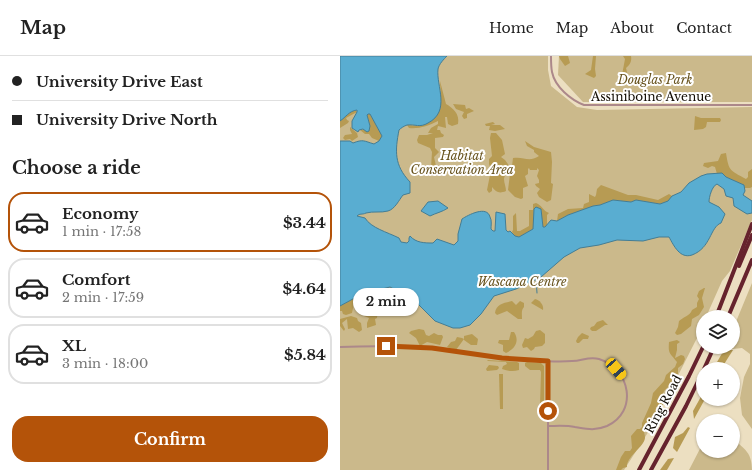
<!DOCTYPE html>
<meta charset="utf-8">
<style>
:root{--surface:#fff;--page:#f2f2f2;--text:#222;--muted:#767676;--line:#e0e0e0;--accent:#b45309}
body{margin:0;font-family:"Libre Baskerville",serif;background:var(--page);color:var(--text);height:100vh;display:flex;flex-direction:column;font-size:15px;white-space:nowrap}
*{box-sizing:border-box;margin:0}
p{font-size:13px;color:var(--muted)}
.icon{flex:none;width:22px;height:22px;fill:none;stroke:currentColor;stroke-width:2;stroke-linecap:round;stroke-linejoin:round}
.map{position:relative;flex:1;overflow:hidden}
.details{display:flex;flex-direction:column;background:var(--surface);width:340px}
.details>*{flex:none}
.hud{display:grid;align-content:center;height:88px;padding:0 12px;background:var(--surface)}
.buttons{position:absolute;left:356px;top:254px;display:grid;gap:8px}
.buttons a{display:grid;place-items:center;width:44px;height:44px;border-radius:50%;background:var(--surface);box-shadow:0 1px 3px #0004;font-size:20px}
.end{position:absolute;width:18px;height:18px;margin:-9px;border:5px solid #b45309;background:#fff;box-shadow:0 0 0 2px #fff}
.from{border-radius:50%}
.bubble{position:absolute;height:28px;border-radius:14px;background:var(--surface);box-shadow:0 1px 3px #0004;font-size:13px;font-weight:700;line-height:28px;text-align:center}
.car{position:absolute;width:12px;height:24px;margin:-12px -6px;border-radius:5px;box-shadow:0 0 3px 1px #0007;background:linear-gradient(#f5c518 24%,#345 0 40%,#f5c518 0 76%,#345 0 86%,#f5c518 0)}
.hud b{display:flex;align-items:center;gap:14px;height:38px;font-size:15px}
.hud b+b{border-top:1px solid var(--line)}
.hud i{width:10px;height:10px;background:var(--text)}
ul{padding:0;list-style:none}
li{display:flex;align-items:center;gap:12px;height:60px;margin:0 8px 6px;padding:0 4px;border:2px solid var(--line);border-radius:16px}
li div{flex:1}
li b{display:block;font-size:15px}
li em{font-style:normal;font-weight:700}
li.on{border-color:var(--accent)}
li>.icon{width:36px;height:36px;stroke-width:1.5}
h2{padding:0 12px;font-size:18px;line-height:48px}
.primary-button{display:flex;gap:8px;margin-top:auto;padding:8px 12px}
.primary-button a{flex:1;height:46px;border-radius:16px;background:var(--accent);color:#fff;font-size:16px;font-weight:700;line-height:46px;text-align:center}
header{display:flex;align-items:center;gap:24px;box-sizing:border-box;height:56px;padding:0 20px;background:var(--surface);border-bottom:1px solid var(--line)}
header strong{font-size:19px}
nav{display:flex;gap:22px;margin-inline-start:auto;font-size:14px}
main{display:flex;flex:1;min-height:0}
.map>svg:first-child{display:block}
.green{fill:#cbb98b}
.forest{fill:#b79b53}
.water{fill:#59add1;stroke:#447d94}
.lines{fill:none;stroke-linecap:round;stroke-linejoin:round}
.stream{stroke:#447d94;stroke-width:1}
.minor{stroke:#ac888a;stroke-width:2}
.motorway{stroke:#66232d;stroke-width:4}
.route{stroke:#b45309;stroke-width:5}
.labels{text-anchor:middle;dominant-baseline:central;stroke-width:4;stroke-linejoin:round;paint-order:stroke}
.park-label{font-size:12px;font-style:italic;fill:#67521c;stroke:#fff}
.street-label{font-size:12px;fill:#120d04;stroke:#fff}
</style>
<header>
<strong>Map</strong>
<nav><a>Home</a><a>Map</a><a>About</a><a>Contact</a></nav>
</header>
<main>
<section class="details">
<div class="hud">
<b><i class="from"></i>University Drive East</b>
<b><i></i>University Drive North</b>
</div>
<h2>Choose a ride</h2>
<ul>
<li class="on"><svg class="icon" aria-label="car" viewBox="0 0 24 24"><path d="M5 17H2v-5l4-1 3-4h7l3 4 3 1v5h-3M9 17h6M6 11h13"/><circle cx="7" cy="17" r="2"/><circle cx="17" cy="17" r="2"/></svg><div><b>Economy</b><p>1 min · 17:58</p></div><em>$3.44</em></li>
<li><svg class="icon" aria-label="car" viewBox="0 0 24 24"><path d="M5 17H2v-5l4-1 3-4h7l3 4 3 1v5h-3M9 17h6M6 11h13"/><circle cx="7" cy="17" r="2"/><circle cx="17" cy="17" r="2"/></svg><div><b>Comfort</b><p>2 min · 17:59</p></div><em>$4.64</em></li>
<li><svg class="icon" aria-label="car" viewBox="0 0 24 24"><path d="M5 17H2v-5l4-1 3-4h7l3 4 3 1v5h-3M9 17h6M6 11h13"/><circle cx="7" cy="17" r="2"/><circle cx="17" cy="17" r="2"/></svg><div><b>XL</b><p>3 min · 18:00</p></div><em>$5.84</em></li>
</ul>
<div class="primary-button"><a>Confirm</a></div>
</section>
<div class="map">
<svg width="412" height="414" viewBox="0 0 412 414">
<rect width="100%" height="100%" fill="#ecdfc1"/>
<g class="green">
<polygon points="0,0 208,0 208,14 211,30 237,51 257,54 412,51 412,164 390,215 382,225 366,261 363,261 363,268 359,278 314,367 284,414 0,414"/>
<polygon points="219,0 412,0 412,46 243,46 218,19"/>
<polygon points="412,227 412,373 402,359 400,342 404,321 410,308 410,298 402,292 384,294 386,291 393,291 393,273"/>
<path d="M393,383C405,393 412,397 412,414H349L363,387V395H393Z"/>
</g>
<g class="forest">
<polygon points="219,0 228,0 230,7 225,10 220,3"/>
<polygon points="253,0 256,0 255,13 256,20 254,22 245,18 251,14"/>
<path d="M283,0H291C292,5 290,9 286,12L288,20L286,22L282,19L285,3Z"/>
<path d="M100,25L106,48C113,52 120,58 118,68L112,70L108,68L107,61H105L106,72L98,70L97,74H100L101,77L104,79L103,81L95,82V92L99,96L94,101L96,110L95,112H91L92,96L90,92L78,87L77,84L79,79H87L93,77H88L91,72L98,68V65C88,70 79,73 69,72L67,69L80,70L100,48L101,43Z"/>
<polygon points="113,48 125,49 126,53 129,52 134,55 127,58 127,62 124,63 122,60 124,56 116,53"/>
<polygon points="15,54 17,56 6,62 7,64 9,65 8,67 0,72 0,65 7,58"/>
<polygon points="28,58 30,58 42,80 39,85 32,82 29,78 25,78 20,74 24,74 30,70 27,59"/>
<polygon points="355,60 361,62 380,62 381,64 380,66 367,66 366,71 363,73 354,74"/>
<polygon points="153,66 155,68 151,69 160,69 165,73 155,75 149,74 150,70 146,70 145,68"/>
<polygon points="10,71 17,77 18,81 12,85 10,83 5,84 3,82 5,79 12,78 10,74"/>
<path d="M151,77H156L162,84L165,98L161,101L165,104L170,111L172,110L173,102C184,100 188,107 199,100L194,96V94L187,90L185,85L194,91L211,96L212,106L211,127L213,128L211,144L207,146L199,141L197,137L200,133L196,130L195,128L199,127V124L197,120L199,114L197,112V114H190L189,112L188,113V118L185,120L188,130L183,132V142L181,143L175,141L168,134L170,118L169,117C160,121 166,128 166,135C159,138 156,136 152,131V135L149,137L147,134L151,114L149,108V103L152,100L150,82Z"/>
<path d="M386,97C389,116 390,114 406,123L408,121V116L412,113V131L410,132H405L404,129L386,121L382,117L377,118L375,111L372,110L368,112L363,110L364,107L378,105L381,98Z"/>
<polygon points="261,129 288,139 296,139 318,144 329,138 332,140 328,145 320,148 296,144 291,146 273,144 260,149 253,150 228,159 217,165 218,158 228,153 243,152 244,148 249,146 249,138 255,141 256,139 257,133"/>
<path d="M196,147C202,149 203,155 209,157L207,159V170L203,171L201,153H194L193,173L179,181L175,180L172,176L173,174V160L176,157L177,175H180L189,170V154H193V148Z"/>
<path d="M364,232H365L362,242L364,251L359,259L352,263L351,270L341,278L337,279L335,277L338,271L339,265C343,261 350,260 352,254L357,251V247L359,243L357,240L359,235Z"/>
<polygon points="32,236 32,244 17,245 14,247 12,257 6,259 3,258 2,255 0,255 0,250 22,238"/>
<path d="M195,243C199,244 204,248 203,254L191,247Z"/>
<path d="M172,245L176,249L180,245L184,247V251C181,254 182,258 182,263H178L167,255L157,259L155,257C156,248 164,247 172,245Z"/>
<path d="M39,248C37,253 38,257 37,262L35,263L36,269L27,272V267L29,262L24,260L26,257L30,254L28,253Z"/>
<polygon points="11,260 17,262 18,265 21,267 22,274 19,276 13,272 8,273 7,263 2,267 5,273 4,275 0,270 0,263"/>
<polygon points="263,264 268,269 265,269 256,275 252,275 250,273 251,271 254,270 257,266"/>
<polygon points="79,273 84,274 86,279 89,280 94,277 98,279 102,279 103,281 100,289 87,286 80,290 76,282 69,277 71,275"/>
<polygon points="200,274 205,278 205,287 202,290 195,291 194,293 191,295 187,291 183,292 182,289 185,282 188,283 193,280 196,275"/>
<path d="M171,276H174C180,285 175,293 166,297L163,295V289L158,287L159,284H169Z"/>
<polygon points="242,277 249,280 248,283 243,283 239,287 237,287 236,285 238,281"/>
<polygon points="132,278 138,283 137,289 131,289 124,284 124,280"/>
<polygon points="117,281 122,282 124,283 116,294 107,291 111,286 115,285"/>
<path d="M337,284L340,286L337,288V294L335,302L341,299L344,300L345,303L343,308L338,312V318L334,320V326L332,329C325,332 320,338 324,345L323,349L316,351C315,365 315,367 304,375C304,377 305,379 305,382C304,391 286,401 287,411L283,412L281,414H276L281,401L285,395H290L292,392L291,380L297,373H300L302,371V367L311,347L313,337L324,325L326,319L335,311L337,306C330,297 328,298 329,286Z"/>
<polygon points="384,294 393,294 381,313 373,313"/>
<path d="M147,304L177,306L179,307V314C173,316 168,315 162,313L163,310L167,308L166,306L148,305Z"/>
<polygon points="187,306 201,307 204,310 204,351 202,352 200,349 201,316 200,314 190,314 185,310 185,307"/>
<polygon points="149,309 158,310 159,312 157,314 147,315 146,313"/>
<polygon points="159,318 163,318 163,353 160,353"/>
<polygon points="363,337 363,343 365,343 354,363 353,355"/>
<polygon points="348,371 350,372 337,396 333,392 335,381 343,377"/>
<polygon points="334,402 327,414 320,414 328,403"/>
</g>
<g class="water">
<path d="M0,0H107C104,3 99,8 98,13C96,30 111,55 88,67C80,72 75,68 67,69C64,70 61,72 59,74C55,95 54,109 70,126V137L63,139C59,144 55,153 48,155C41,157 33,155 26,157C22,159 20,157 17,160L25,162C31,172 47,176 59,182L61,186L67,187L69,185V182L70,180C76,187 85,187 93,187L97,183L114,189L118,185V178L122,163C128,159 147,149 150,161C152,164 151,170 151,173L153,175H155L156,156L165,158L166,174L168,176L170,175L175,180L179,181L193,173L194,153L196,151L201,153L203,171H205L211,164L217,165L228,159L253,150L260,149L273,144L291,146L296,144L320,148L328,145L332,140L341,136L349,127L361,120L367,118L382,117L386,121L404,129L405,135L403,139L412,145V157L407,158L394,150L393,142L386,140L384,133L377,128C372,130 369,141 369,146L379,151L385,158L381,167C370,171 371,192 352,199C340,203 334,190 329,181H319L303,185L277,184L259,189L240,192L224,201L201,221L176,233L154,240L141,258L130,269L120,272H113L95,265L74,244L50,231L22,238L0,250V85H10L13,87C23,83 24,85 34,88L39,85L42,80L30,58H28L27,59L30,70L29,75L27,76L23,73L19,74L18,76L12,72V65L17,56V54C9,55 6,61 0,65Z"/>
<path d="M98,145L108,152C102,156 96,157 90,160L81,155L88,146Z"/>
</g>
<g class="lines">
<polyline class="stream" points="196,222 197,237"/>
<g class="minor">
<path d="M211,0C211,5 211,11 212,16C215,31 231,44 244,49H412"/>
<path d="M0,291C30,290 60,290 91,292C126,295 160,303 196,305C208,305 220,306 232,305C242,305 249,300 259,303C291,313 298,356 267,370C255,375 247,373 235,371C226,369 216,370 208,370"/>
<polyline points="208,414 208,305"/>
</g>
<g class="motorway">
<polyline points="399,210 412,179"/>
<polyline points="376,261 412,168"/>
<polyline points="388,261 412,204"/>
<polyline points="364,313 374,291"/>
<polyline points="299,414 349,320 363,291"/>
<polyline points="311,414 346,350 363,315"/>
</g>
</g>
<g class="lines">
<polyline class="route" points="46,290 92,292 162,302 208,305 208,355"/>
</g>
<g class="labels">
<g class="park-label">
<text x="315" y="23">Douglas Park</text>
<text x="122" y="99">Habitat<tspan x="122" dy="14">Conservation Area</tspan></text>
<text x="182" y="225">Wascana Centre</text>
</g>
<g class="street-label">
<text x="311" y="40">Assiniboine Avenue</text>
<text transform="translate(323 348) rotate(-62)">Ring Road</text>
</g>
</g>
</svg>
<div class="buttons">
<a><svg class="icon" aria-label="layers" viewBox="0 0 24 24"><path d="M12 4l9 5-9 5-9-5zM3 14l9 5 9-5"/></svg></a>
<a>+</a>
<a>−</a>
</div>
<i class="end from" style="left:208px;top:355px"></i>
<i class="end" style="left:46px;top:290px"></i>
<div class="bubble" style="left:13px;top:232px;width:66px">2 min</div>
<i class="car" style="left:276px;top:313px;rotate:139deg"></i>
</div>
</main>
